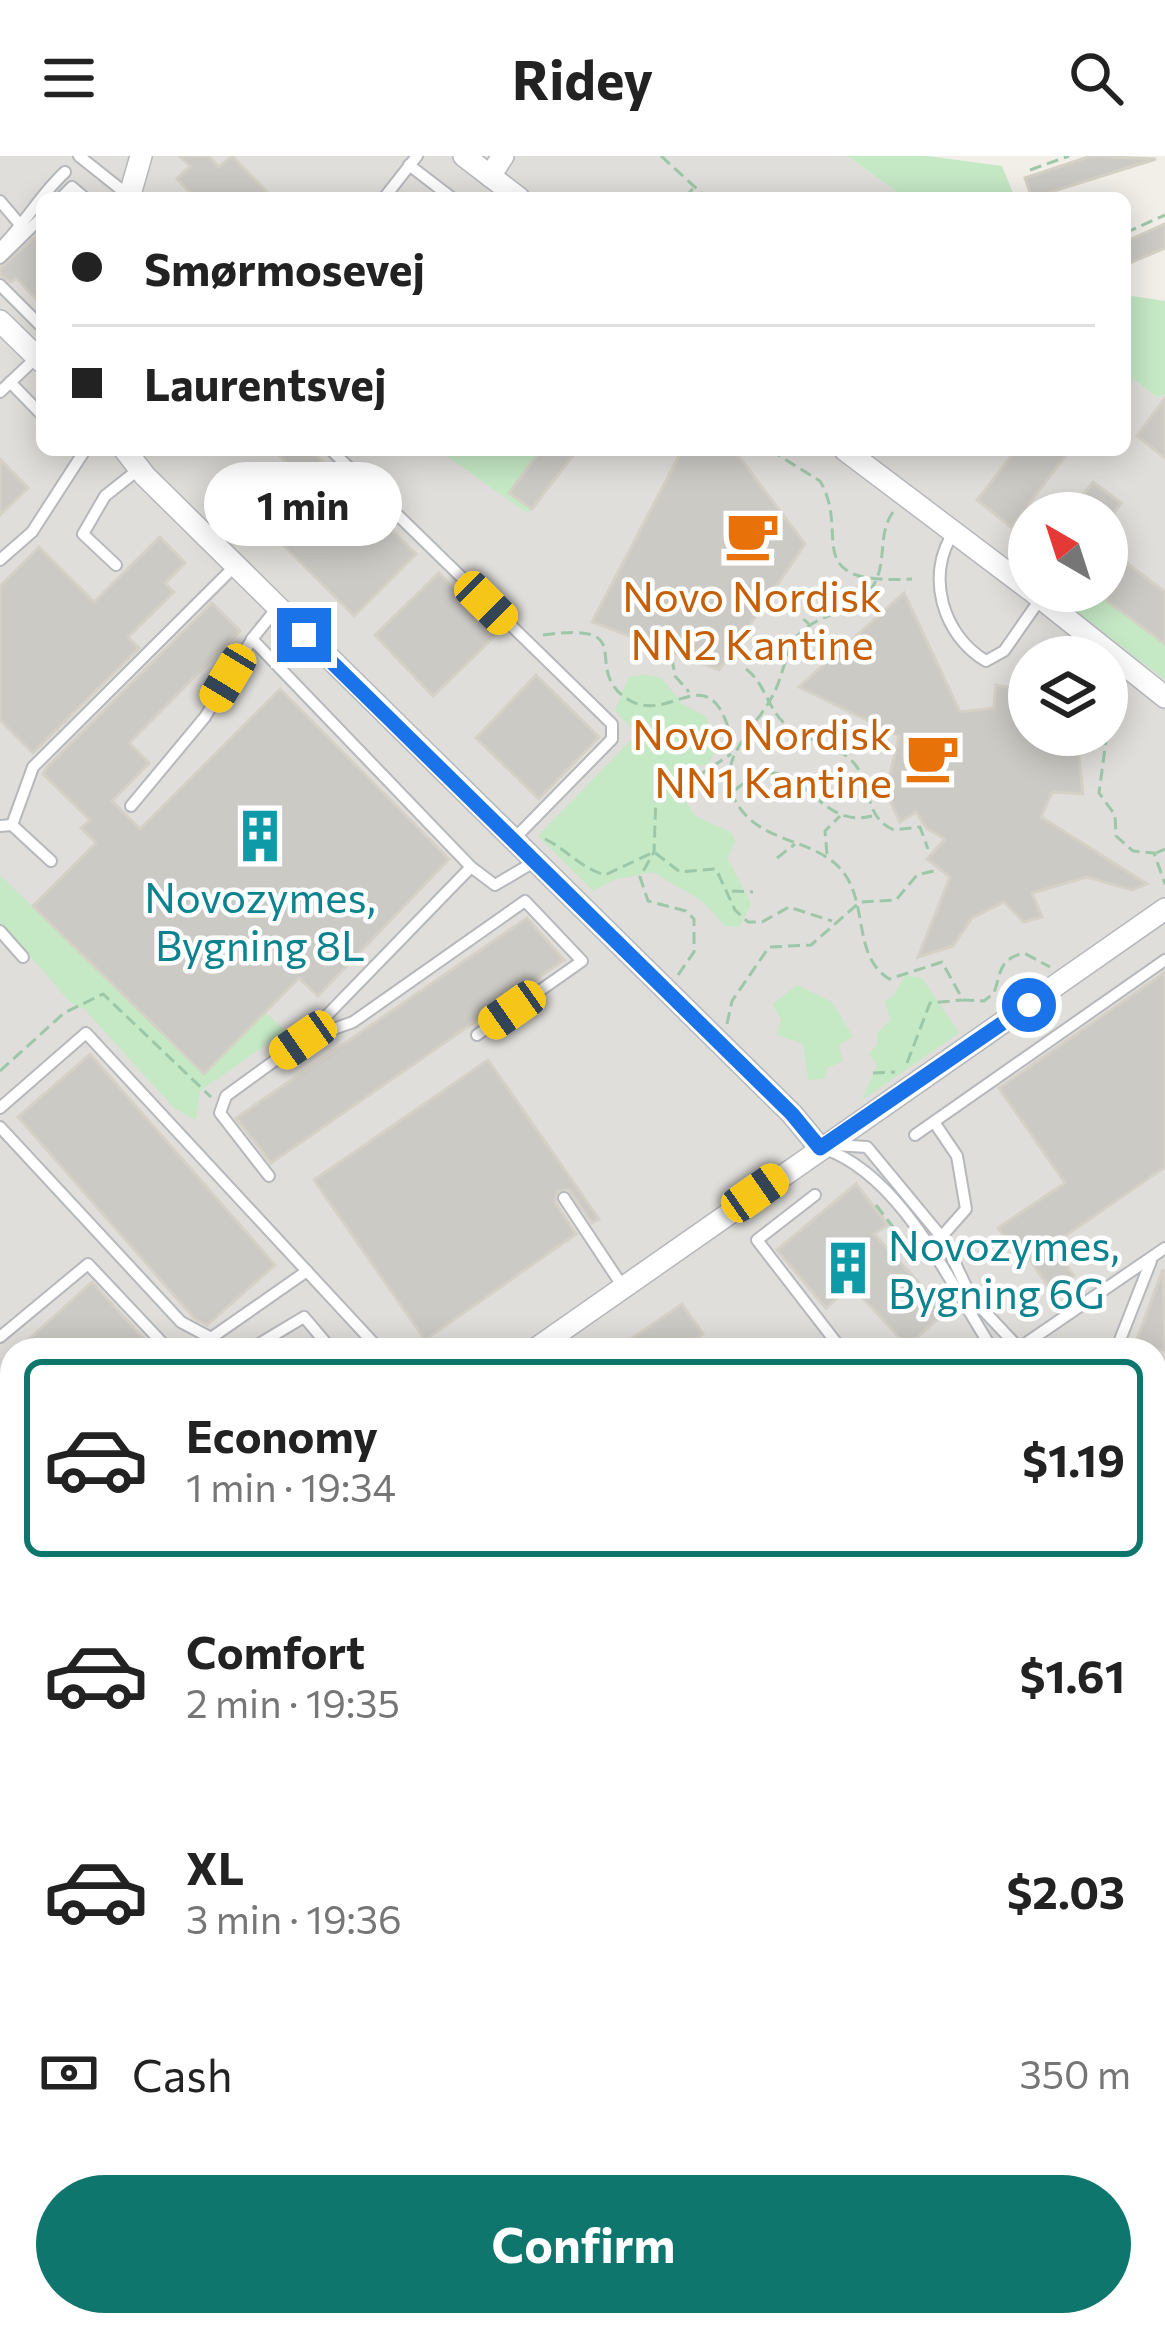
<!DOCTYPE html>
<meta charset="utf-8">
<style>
:root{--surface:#fff;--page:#f6f6f6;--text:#222;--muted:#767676;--line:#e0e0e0;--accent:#0f766e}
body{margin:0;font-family:Commissioner,sans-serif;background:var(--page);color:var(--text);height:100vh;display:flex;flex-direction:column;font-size:45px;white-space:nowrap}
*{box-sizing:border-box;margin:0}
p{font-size:39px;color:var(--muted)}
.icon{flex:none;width:66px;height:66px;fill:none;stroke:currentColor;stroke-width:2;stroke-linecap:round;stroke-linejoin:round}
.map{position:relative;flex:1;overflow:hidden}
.panel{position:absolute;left:0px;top:1182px;width:1167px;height:999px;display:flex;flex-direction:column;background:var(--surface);border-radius:36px 36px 0 0;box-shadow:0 6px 30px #0003}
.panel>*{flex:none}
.banner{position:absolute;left:36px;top:36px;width:1095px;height:264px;border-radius:18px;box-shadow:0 6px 30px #0003;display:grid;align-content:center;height:264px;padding:0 36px;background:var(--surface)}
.needle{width:78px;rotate:321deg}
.buttons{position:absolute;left:1008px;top:336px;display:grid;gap:24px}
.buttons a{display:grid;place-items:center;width:120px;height:120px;border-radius:50%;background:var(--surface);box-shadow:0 6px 30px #0003;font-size:60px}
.end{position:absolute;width:54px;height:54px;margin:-27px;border:15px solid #1a73e8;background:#fff;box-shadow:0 0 0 6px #fff}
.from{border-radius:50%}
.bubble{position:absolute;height:84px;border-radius:42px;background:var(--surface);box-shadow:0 6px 30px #0003;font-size:39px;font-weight:700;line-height:84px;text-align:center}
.car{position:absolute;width:36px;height:72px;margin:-36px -18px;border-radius:15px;box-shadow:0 0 9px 3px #0007;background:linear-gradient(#f5c518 24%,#345 0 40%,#f5c518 0 76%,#345 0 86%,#f5c518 0)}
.banner b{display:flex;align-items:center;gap:42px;height:114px;font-size:45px}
.banner b+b{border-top:3px solid var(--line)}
.banner i{width:30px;height:30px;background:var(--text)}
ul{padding:21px 0 0;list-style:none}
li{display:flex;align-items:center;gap:36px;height:198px;margin:0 24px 18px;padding:0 12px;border:6px solid transparent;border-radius:18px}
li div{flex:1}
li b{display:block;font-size:45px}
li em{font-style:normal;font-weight:700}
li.on{border-color:var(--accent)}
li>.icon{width:108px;height:108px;stroke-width:1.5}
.pay{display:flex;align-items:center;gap:30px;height:132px;padding:0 36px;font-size:45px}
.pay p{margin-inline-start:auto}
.primary-button{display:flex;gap:24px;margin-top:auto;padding:24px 36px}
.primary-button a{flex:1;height:138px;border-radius:72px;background:var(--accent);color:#fff;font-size:48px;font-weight:700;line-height:138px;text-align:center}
header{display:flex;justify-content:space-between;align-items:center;height:156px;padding:0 36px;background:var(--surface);font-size:54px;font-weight:700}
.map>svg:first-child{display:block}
.industrial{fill:#e0deda;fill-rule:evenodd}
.green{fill:#c5e8c5}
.building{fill:#cccac5;stroke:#d6d1c6;stroke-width:3}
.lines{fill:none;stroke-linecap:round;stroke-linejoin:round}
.service-casing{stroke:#b5b8bc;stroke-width:14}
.minor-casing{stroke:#b5b8bc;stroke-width:24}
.motorway-casing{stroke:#f9ab00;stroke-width:45}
.path{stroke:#9cc7a9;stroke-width:3;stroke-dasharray:12 6;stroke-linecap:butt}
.service{stroke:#fff;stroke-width:10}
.minor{stroke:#fff;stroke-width:21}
.motorway{stroke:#fde293;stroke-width:42}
.route{stroke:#1a73e8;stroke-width:15}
.labels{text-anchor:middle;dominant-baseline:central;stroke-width:9;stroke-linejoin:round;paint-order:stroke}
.food-label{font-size:42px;fill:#c56008;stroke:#fff}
.culture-label{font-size:42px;fill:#0d838f;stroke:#fff}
</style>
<header><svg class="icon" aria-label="menu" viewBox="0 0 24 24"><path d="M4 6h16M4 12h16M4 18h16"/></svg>Ridey<svg class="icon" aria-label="search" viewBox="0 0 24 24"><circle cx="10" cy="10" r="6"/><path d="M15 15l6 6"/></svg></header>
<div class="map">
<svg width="1165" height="2179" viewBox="0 0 1165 2179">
<rect width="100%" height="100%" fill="#f1efe8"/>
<g class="industrial">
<path d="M0,0H847L906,42H42V294H1125V217L1157,241L1165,238V1653L1155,1680V1194H12V1739L0,1732ZM1029,357H1107V435H1029ZM1029,501H1107V579H1029Z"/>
<polygon points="747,2169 984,2169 980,2179 767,2179"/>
</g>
<g class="green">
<polygon points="847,0 927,0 1002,10 1015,42 906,42"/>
<polygon points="1125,139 1165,145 1165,238 1157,241 1125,217"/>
<polygon points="438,294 541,294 510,336 532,353 527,357"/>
<polygon points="1050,435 1070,435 1086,448 1095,436 1165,488 1165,524"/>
<polygon points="646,519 662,522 681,547 706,560 715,597 707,609 683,611 676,630 695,660 731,676 735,685 728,703 751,748 739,771 725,770 702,745 653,716 613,724 593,735 538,680 637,578 615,555 629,521"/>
<polygon points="0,719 204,918 265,856 286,875 200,935 196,964 174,952 84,853 71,847 0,766"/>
<polygon points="905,819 922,822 959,877 862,944 877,909 869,897 877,889 877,877 891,864 884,845 894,840"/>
<polygon points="797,829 832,846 853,881 839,889 843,905 827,912 825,923 808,924 803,888 777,879 781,863 772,848"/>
<polygon points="1165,1653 1165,1809 1155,1831 1155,1680"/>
<polygon points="0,1924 12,1931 12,2169 405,2169 424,2179 0,2179"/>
<polygon points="1165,2162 1165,2179 980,2179 984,2169 1104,2169 1114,2178"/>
</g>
<g class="building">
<polygon points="179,0 208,0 219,11 232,0 273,42 195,42 177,23 190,10"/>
<polygon points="1091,0 1156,3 1032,42 1025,22"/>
<polygon points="1165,68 1165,92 1125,109 1125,86"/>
<polygon points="42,75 42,149 16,122 11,126 0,119 0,112"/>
<polygon points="1165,242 1165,302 1137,280"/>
<polygon points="273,294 311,294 416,398 354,460 226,332 244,314 260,330 285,305"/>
<polygon points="541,294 577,294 532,353 509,337"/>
<polygon points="682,294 734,294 805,388 719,514 592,466"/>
<polygon points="1016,294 1070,294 1011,371 977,344"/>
<polygon points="0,303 28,332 0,359"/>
<polygon points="1093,326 1121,347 1114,357 1069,357"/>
<polygon points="160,381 185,407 165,427 174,436 128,481 139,492 33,597 0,564 0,430 39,391 94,446"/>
<polygon points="1107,392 1165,436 1165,488 1107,445"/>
<polygon points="439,417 497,478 433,540 375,479"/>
<polygon points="904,437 960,556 994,552 996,529 1017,533 1029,540 1029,579 1069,582 1079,600 1083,638 1052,636 1041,661 1147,728 1132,734 1087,721 1032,737 1042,761 1024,766 1004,746 972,762 953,790 918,801 950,721 927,703 945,683 926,672 916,656 900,666 891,647 889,622 899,580 799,531"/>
<polygon points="212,447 240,475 129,587 149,607 112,645 140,673 280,533 449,703 318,840 299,822 204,918 33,750 96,687 81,672 90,664 43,618 47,611"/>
<polygon points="536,519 599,581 539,643 476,582"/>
<polygon points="527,762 564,804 271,1007 236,962"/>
<polygon points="1165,816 1165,1011 1052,1089 1074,1120 1052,1136 1030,1104 1023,1108 998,1072 1065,1027 999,932"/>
<polygon points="90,898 275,1109 207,1169 194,1162 18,961"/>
<polygon points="488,904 599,1063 592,1067 569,1034 558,1035 555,1046 576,1078 425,1184 314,1024"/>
<polygon points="856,1028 888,1069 874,1078 946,1156 907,1190 851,1129 826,1152 777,1094"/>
<polygon points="1163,1113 1165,1194 1133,1194"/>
<polygon points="92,1126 154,1194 17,1194"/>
<polygon points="682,1148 703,1178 681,1194 615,1194"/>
</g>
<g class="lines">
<defs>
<g id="service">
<polyline points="79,0 128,39"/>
<polyline points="409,9 452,42"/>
<polyline points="61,42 72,31 85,42"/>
<polyline points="384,42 417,0"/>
<polyline points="0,45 22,71"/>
<path d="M0,92C26,67 39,40 65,16"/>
<polyline points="0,102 42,61"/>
<polyline points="0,129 42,171"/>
<polyline points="10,226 41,258"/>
<polyline points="0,236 37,201"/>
<polyline points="331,294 612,568 612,583 514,683"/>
<path d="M954,376C925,418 942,479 986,505L1004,495L1041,442"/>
<polyline points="0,404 32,376 85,294"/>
<polyline points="116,409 83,378 105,340 139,313"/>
<polyline points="277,452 252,483 471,711"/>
<polyline points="131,650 205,561 252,483"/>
<polyline points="12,669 33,611 235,410"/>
<polyline points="0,670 12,669 51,705"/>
<polyline points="0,775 23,801"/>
<polyline points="306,883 353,866 525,745 582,805 477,879"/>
<polyline points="0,952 86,877 380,1194"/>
<polyline points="0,971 181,1166 211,1182 307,1115"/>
<polyline points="915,979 1165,804"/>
<polyline points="835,989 867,991 944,1084 971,1141 1019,1192"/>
<path d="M825,993C902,1020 950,1128 993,1194"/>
<polyline points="269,1020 220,957 226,940 303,884 471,711 495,729 534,706"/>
<polyline points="815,1039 757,1084 842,1194"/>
<polyline points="564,1042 623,1131"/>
<polyline points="928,1096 966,1053 957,1000 934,966"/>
<polyline points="0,1181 88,1108 169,1194"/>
<polyline points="249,1194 304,1161 332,1194"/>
<polyline points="916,1194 938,1189"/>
<polyline points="1016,1194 1165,1092"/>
<polyline points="1116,1194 1151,1105"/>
<polyline points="0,1248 12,1261"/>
<polyline points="0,1327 12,1316"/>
<polyline points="0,1365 12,1356"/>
<polyline points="0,1378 12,1388"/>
<polyline points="1155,1616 1165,1588"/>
<polyline points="1155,2051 1165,2058"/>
</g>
<g id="minor">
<polyline points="464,0 519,42"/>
<polyline points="490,20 503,0"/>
<polyline points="129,42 141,0"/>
<polyline points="0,165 42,206"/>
<polyline points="125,294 145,320 792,958 820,992"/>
<polyline points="845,294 1029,433"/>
<polyline points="1032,435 1165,541"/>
<polyline points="534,1194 1165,753"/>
<polyline points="0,1437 12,1444"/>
</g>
<g id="motorway">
<polyline points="0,1809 12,1817"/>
<polyline points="0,1849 12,1856"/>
<polyline points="542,2169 560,2179"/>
<polyline points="608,2169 627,2179"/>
</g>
</defs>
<use href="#service" class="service-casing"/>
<use href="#minor" class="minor-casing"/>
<use href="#motorway" class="motorway-casing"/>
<g class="path">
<polyline points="661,0 707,42"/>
<polyline points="1030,14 1069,0"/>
<polyline points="685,42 695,30"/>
<polyline points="1125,77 1165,59"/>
<path d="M770,294L820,325C852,379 796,429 912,423"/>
<path d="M893,356C876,380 889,408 871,433C855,456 821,457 801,476C786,491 784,516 775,535C757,574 704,609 743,656C769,688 819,684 844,717C868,750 853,800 889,823L942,806L963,844L984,845L994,837C1001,816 999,803 1024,797L1050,811"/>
<polyline points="1082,435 1085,437"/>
<polyline points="790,451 809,468"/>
<path d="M543,479C644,465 578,513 629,544C673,570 712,493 733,590"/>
<polyline points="672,502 675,520 689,536"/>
<path d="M746,513C765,527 767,551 784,567C805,587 839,586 857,611C873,634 864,661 894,674L920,671L928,693"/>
<polyline points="1025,529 1029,531"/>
<polyline points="1107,577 1099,637 1115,659 1116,680 1133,695 1154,697 1165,728"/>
<path d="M735,634C801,579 810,676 872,660"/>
<path d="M545,683C567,694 581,712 605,719L654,696L680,716L716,713L735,754L748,766H762L789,751L832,765"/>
<polyline points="1156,697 1165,693"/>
<polyline points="827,698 825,675 840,660"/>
<polyline points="777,702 795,688"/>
<polyline points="732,735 753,736"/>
<polyline points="678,819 694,796 694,763 686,755 648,745 640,721 654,696 656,639 666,628 697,621 731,598"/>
<polyline points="727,868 732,845 769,791 811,789 860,746 896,744 917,719 938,714"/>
<polyline points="907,907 930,847 962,844"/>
<polyline points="0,915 64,857 103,838 211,941"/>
<polyline points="873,917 895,916"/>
<polyline points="876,1049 914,1098"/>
<polyline points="0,1690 12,1672"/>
<polyline points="0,1773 10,1779"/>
<polyline points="0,1912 12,1919"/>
<polyline points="0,1932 12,1940"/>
<polyline points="377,2169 394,2179"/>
<polyline points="428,2169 445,2179"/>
<polyline points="687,2169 707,2179"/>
<polyline points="1148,2179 1165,2173"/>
</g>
<use href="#service" class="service"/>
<use href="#minor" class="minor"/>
<use href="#motorway" class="motorway"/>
</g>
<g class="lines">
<polyline class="route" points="304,479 792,958 820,992 1029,849"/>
</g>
<defs>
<symbol id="cafe-bare" viewBox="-9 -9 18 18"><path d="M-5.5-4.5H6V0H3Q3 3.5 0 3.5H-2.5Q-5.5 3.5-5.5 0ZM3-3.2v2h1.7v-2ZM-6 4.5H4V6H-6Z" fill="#e8710a" stroke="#fff" stroke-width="2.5" paint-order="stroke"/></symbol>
<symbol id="building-bare" viewBox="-9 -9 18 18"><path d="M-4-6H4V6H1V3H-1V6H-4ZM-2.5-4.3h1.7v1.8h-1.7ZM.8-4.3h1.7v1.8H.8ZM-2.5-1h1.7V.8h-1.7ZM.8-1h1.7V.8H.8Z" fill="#0f9aa8" stroke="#fff" stroke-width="2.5" paint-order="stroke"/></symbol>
</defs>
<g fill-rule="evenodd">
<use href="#cafe-bare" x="714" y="341" width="76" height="76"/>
<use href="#cafe-bare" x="894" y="563" width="76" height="76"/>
<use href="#building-bare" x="222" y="642" width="76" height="76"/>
<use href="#building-bare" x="810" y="1074" width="76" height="76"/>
</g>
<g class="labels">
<g class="food-label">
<text x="752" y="439">Novo Nordisk<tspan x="752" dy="48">NN2 Kantine</tspan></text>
<text x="892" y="577" text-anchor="end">Novo Nordisk<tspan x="892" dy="48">NN1 Kantine</tspan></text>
</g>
<g class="culture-label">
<text x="260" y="740">Novozymes,<tspan x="260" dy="48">Bygning 8L</tspan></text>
<text x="888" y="1088" text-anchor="start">Novozymes,<tspan x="888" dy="48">Bygning 6G</tspan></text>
</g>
</g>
</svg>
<div class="buttons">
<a><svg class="needle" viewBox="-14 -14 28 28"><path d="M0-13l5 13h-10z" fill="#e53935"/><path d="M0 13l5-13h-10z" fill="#767676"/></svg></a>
<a><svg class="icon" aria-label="layers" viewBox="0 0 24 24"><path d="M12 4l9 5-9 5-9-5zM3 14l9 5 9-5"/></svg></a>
</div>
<i class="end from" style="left:1029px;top:849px"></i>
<i class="end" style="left:304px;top:479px"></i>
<div class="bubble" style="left:204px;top:306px;width:198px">1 min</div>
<i class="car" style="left:486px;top:447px;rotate:135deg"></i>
<i class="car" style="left:228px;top:522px;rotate:211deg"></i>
<i class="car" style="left:512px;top:854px;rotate:235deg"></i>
<i class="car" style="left:303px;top:884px;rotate:235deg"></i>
<i class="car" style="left:755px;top:1037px;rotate:55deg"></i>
<div class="banner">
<b><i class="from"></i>Smørmosevej</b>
<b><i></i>Laurentsvej</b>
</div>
<section class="panel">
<ul>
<li class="on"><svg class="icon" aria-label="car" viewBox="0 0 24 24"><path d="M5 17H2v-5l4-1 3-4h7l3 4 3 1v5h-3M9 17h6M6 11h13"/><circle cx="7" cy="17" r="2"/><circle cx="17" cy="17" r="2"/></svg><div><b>Economy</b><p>1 min · 19:34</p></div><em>$1.19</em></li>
<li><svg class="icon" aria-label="car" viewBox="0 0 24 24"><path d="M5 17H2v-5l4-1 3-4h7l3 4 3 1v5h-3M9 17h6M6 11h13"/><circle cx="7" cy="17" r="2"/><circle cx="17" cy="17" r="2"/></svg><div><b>Comfort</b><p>2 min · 19:35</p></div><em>$1.61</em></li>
<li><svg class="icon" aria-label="car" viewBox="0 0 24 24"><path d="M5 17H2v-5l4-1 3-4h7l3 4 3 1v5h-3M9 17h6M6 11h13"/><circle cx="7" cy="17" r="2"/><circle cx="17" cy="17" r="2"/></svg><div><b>XL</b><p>3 min · 19:36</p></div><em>$2.03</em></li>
</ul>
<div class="pay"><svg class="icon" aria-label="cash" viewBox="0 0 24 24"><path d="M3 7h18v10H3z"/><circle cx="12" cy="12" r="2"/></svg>Cash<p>350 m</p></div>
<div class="primary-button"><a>Confirm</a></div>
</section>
</div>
